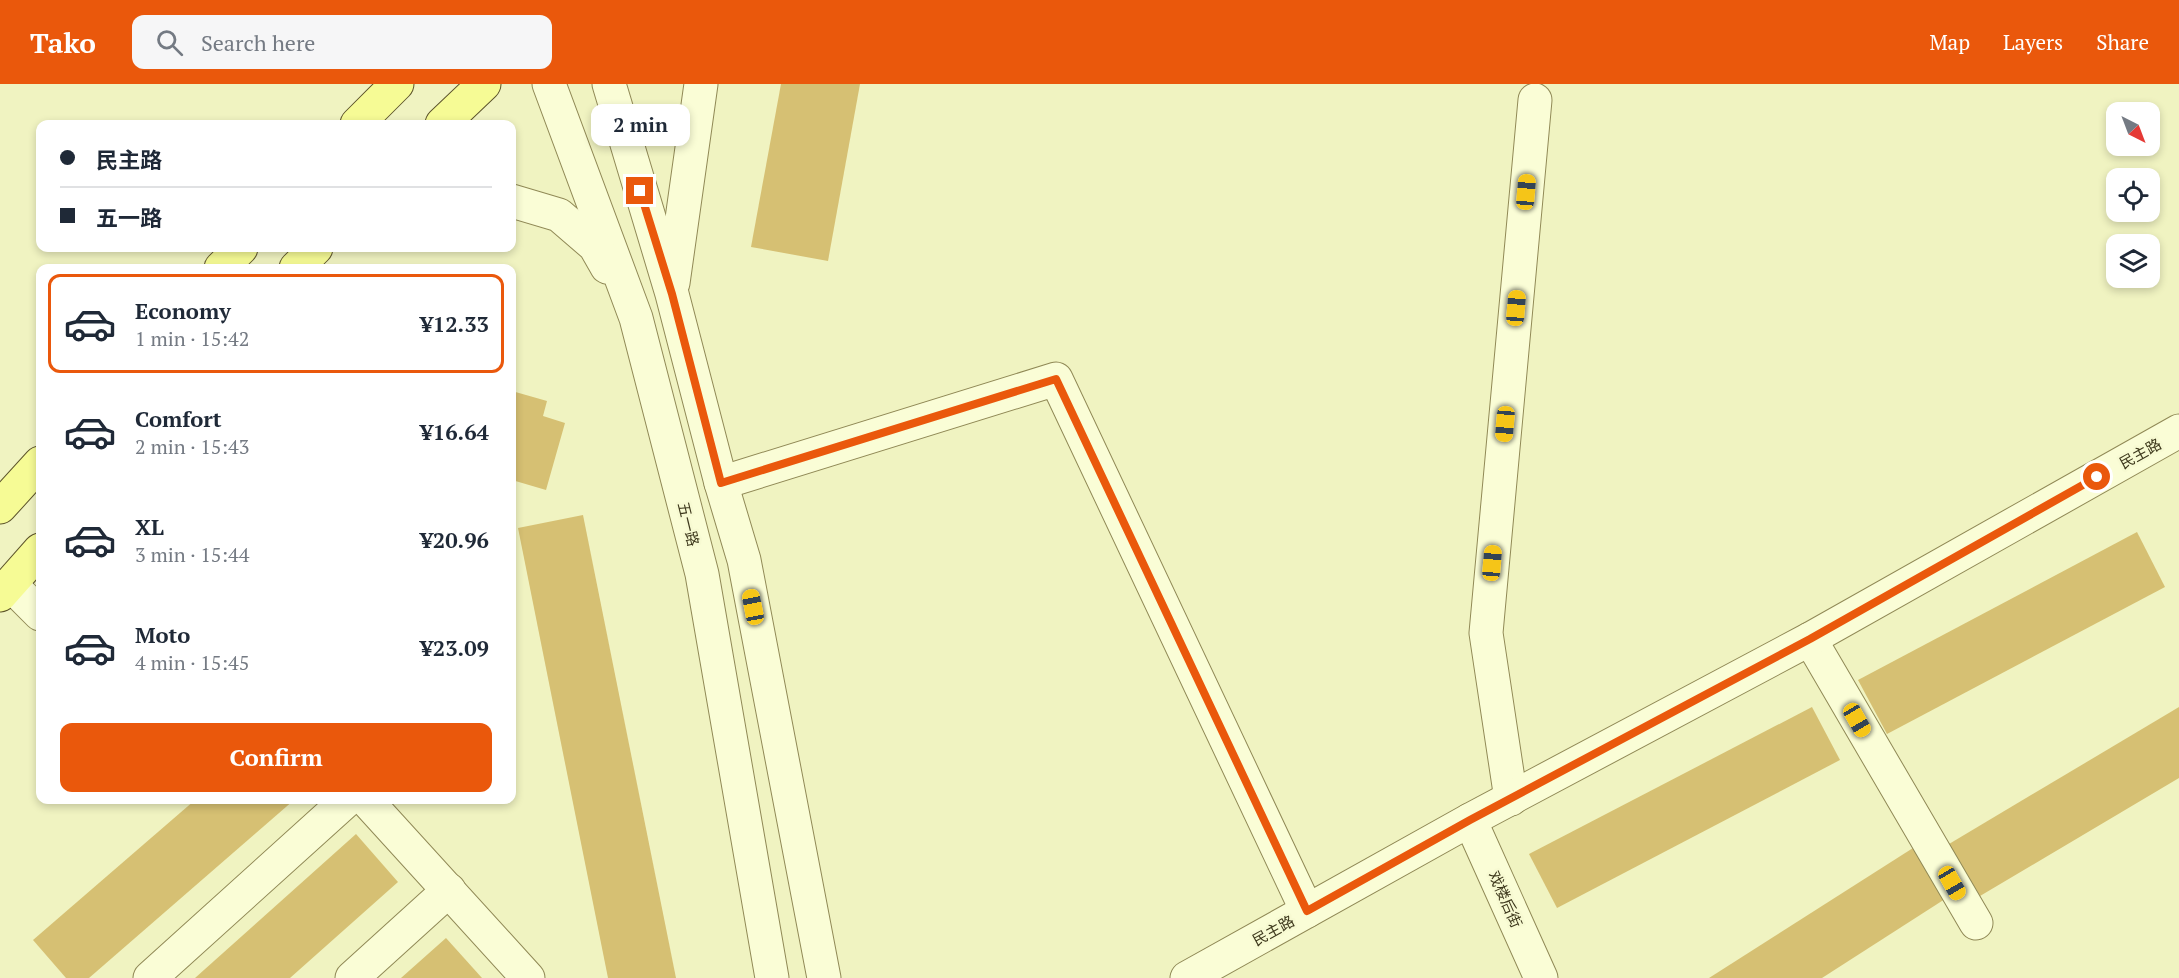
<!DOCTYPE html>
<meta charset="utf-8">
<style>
:root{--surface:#fff;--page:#f6f6f7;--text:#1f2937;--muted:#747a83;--line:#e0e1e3;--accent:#ea580c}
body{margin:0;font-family:"PT Serif","Noto Sans SC",serif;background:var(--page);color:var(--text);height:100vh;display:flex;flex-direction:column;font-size:22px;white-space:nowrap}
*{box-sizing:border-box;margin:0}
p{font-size:20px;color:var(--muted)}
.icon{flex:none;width:33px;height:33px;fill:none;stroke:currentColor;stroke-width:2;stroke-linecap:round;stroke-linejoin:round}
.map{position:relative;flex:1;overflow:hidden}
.drawer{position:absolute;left:36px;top:180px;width:480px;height:540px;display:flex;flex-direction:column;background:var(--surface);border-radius:12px;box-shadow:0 3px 9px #0003}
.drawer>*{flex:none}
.banner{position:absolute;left:36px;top:36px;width:480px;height:132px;border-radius:12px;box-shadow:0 3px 9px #0003;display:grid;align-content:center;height:132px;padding:0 24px;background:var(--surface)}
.needle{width:39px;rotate:138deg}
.tools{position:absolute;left:2106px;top:18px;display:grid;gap:12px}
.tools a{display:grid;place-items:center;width:54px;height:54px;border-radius:12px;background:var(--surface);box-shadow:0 3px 9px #0003;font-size:30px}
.end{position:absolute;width:27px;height:27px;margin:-14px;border:8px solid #ea580c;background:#fff;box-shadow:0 0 0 3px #fff}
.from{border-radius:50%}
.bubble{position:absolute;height:42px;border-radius:12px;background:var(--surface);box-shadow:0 3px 9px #0003;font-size:20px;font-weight:700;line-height:42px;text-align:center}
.car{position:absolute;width:18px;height:36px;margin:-18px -9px;border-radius:8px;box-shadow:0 0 4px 2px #0007;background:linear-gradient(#f5c518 24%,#345 0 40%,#f5c518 0 76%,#345 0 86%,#f5c518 0)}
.banner b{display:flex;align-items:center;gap:21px;height:57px;font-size:22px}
.banner b+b{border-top:2px solid var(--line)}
.banner i{width:15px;height:15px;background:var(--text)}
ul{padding:10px 0 0;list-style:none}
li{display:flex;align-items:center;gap:18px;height:99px;margin:0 12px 9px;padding:0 12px;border:3px solid transparent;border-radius:12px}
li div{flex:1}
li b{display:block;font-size:22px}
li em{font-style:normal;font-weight:700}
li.selected{border-color:var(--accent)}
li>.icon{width:54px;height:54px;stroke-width:1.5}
.cta{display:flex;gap:12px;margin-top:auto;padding:12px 24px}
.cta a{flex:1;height:69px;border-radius:12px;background:var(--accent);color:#fff;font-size:24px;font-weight:700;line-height:69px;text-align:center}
header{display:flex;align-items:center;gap:36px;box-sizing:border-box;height:84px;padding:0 30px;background:var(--accent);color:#fff}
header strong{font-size:28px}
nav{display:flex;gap:33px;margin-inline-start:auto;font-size:21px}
.search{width:420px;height:54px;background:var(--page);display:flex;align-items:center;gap:15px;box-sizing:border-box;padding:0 21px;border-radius:12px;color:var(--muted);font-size:22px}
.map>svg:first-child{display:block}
.building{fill:#d6c073}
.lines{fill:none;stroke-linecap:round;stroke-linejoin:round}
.minor-casing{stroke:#908956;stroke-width:35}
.major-casing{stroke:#5d542b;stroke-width:35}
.minor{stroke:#fafdd6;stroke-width:33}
.major{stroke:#f6fb95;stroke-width:33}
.route{stroke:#ea580c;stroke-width:8}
.labels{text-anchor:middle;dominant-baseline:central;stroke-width:5;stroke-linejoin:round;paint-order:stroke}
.street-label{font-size:15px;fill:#3d381c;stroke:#f7fad2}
</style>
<header>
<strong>Tako</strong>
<div class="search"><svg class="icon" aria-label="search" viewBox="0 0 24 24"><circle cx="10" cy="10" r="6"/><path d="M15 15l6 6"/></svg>Search here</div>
<nav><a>Map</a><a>Layers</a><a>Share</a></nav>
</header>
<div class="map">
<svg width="2179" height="894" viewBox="0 0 2179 894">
<rect width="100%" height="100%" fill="#f0f3c1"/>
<g class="building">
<polygon points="781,0 860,0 828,177 751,163"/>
<polygon points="512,307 547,317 543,332 565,339 546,406 512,396"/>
<polygon points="583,431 676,894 608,894 518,444"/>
<polygon points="2137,448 2165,503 1887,650 1858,596"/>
<polygon points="1812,623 1840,676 1557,824 1529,770"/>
<polygon points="2179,623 2179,694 1980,812 1949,760"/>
<polygon points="195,716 294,716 89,894 66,894 33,856"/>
<polygon points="356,750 398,798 290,894 195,894"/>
<polygon points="1913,764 1945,815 1822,894 1709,894"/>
<polygon points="446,854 482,894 401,894"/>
</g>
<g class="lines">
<defs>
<g id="minor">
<polyline points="549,0 636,234 702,490 772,894"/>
<polyline points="609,0 672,210 721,399 744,476 824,894"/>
<polyline points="512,117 559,131 595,162 607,183"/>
<polyline points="673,199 701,0"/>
<polyline points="721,399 1056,295 1307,827"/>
<polyline points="10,500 40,530"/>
<polyline points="1810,555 1976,839"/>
<polyline points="1511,715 1486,549 1535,16"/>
<polyline points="366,716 528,894"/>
<polyline points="1470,736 1541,894"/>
<polyline points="150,894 347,716"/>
<polyline points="352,894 449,806"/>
<polyline points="1187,894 1470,736 1810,555 2179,347"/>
</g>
<g id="major">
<polyline points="357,40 397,0"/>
<polyline points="442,40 484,0"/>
<polyline points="221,184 241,164"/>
<polyline points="296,184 316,164"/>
<polyline points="0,423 40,379"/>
<polyline points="0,511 40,466"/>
</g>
</defs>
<use href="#minor" class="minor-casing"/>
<use href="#major" class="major-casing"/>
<use href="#minor" class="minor"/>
<use href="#major" class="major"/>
</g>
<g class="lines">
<polyline class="route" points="640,107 672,210 721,399 1056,295 1307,827 1470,736 1810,555 2097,393"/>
</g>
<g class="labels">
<g class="street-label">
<text transform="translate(2140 369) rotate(-29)">民主路</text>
<text transform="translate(689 440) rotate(76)">五一路</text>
<text transform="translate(1506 815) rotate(66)">戏楼后街</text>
<text transform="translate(1273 846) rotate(-29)">民主路</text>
</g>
</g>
</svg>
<div class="tools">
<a><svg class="needle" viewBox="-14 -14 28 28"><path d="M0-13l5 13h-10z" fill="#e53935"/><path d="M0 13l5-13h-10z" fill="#747a83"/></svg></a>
<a><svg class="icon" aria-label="locate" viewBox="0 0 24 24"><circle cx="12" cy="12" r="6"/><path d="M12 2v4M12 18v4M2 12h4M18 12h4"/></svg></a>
<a><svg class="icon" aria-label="layers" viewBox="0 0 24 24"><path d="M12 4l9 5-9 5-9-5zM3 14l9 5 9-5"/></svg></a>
</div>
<i class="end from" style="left:2097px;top:393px"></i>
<i class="end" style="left:640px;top:107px"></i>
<div class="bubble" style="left:591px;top:20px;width:99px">2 min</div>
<i class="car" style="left:1526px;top:108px;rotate:5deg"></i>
<i class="car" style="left:1516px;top:224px;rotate:5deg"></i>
<i class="car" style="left:1505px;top:340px;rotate:185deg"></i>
<i class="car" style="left:1492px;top:479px;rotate:5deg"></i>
<i class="car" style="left:753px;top:523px;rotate:349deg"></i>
<i class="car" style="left:1857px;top:636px;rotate:150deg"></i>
<i class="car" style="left:1952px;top:799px;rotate:150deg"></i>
<div class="banner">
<b><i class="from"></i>民主路</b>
<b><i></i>五一路</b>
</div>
<section class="drawer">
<ul>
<li class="selected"><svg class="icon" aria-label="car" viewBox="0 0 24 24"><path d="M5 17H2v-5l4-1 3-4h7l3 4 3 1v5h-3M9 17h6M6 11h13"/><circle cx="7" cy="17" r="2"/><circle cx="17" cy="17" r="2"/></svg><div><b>Economy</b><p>1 min · 15:42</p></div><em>¥12.33</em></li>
<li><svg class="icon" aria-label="car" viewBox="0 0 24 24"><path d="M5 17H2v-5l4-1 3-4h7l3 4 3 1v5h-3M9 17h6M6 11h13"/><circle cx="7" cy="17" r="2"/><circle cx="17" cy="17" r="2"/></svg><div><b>Comfort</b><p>2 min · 15:43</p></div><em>¥16.64</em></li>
<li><svg class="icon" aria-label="car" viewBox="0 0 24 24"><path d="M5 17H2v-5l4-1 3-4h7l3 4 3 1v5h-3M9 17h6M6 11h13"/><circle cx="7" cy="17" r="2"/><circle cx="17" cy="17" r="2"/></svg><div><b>XL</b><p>3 min · 15:44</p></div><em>¥20.96</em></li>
<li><svg class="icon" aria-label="car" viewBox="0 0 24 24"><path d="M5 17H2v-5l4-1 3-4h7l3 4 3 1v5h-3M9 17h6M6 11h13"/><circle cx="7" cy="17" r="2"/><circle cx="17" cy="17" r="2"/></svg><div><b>Moto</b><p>4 min · 15:45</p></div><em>¥23.09</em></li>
</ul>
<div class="cta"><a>Confirm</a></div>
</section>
</div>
